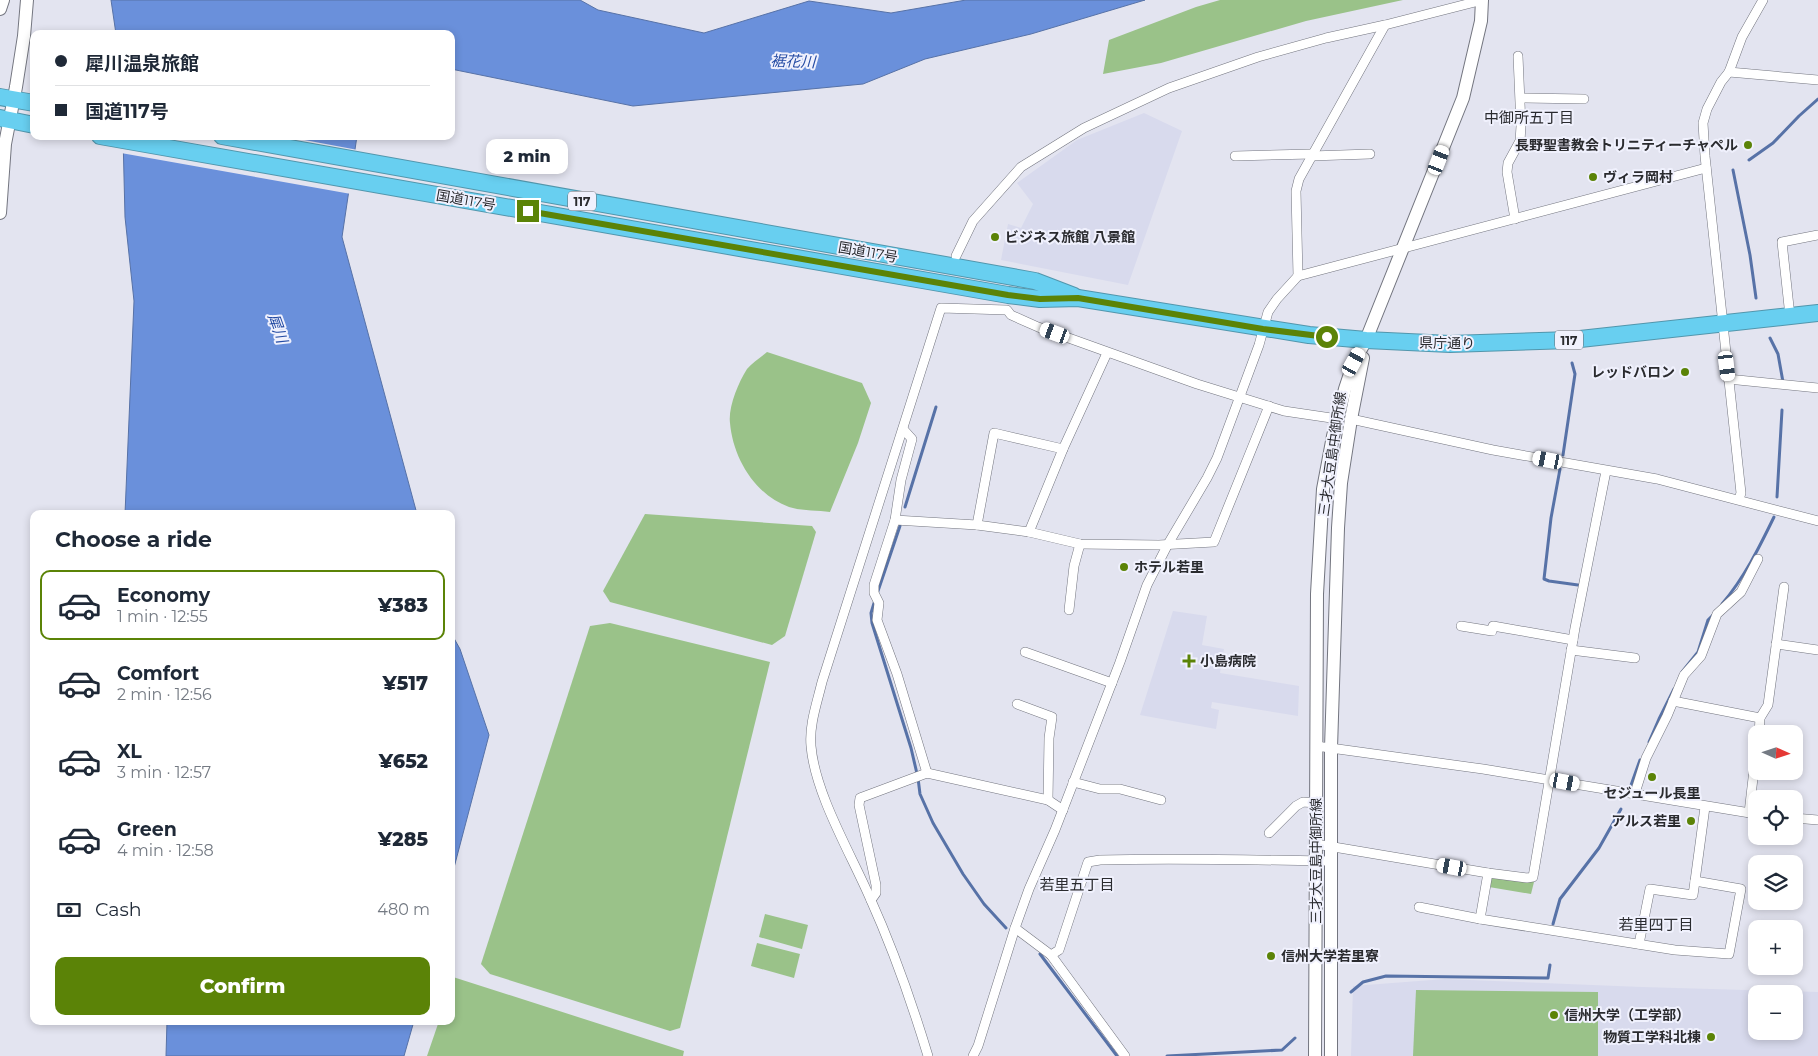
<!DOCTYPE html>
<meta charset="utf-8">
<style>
:root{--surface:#fff;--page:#f6f6f7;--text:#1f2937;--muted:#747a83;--line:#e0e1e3;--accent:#5b8307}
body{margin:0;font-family:Montserrat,"Noto Sans JP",sans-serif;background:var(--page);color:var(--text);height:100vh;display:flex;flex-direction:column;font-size:19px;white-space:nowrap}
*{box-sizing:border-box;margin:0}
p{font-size:16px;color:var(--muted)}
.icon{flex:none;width:28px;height:28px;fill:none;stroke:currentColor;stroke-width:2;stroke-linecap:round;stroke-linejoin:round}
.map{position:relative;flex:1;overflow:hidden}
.panel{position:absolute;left:30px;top:510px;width:425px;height:515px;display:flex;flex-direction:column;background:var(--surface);border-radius:10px;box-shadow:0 2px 8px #0003}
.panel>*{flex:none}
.top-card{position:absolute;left:30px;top:30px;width:425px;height:110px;border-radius:10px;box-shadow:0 2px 8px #0003;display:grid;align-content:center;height:110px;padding:0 25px;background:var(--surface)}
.needle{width:32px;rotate:93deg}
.tools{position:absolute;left:1748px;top:725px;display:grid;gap:10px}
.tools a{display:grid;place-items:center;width:55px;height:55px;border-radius:10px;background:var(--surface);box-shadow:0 2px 8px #0003;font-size:25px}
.end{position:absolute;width:22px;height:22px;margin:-11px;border:6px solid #5b8307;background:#fff;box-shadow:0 0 0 2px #fff}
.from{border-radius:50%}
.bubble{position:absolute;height:35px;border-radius:10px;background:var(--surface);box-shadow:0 2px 8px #0003;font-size:16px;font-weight:800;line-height:35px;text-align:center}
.car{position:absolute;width:15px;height:30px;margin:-15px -8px;border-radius:6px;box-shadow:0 0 4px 1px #0007;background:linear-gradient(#fff 24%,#345 0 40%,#fff 0 76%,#345 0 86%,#fff 0)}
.top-card b{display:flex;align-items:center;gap:18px;height:48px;font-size:19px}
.top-card b+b{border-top:1px solid var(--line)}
.top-card i{width:12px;height:12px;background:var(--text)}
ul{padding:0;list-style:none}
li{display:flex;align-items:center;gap:15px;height:70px;margin:0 10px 8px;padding:0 15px;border:2px solid transparent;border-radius:10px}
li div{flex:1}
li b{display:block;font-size:19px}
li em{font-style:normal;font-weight:800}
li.current{border-color:var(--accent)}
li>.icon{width:45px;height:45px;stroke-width:1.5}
h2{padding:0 25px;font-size:22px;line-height:60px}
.pay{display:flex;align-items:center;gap:12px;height:55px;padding:0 25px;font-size:19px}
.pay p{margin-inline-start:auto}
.cta{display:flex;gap:10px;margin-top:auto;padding:10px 25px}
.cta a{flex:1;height:58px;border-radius:10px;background:var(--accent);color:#fff;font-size:20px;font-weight:800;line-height:58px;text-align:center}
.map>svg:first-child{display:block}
.built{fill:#d8daed;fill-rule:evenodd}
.green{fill:#9ac289}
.water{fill:#6a90db;stroke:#5772a7}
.pier{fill:#e3e4f0}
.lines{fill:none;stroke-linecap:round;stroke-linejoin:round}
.stream{stroke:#5772a7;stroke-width:3}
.street-casing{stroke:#73757f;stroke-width:10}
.secondary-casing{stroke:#73757f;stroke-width:14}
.highway-casing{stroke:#5296ac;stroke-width:18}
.street{stroke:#fff;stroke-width:9}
.secondary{stroke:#fff;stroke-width:12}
.highway{stroke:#68cff0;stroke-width:16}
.route{stroke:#5b8307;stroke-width:6}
.poi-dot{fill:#5b8307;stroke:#f0f1fd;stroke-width:2}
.labels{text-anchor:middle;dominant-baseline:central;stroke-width:4;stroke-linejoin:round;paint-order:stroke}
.shield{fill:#f0f1fd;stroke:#65666d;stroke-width:1}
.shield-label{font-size:12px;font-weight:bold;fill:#2a2b2f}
.poi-label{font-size:14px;font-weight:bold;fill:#2a2b2f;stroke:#f0f1fd;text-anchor:start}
.street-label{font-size:14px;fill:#2a2b2f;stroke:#f0f1fd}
.water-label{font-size:15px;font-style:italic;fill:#234aa3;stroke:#f0f1fd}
.neighbourhood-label{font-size:15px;fill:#2a2b2f;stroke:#f0f1fd}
</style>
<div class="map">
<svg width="1818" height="1056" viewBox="0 0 1818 1056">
<rect width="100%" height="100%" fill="#e3e4f0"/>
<g class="built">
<polygon points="1144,113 1182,131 1128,285 1001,260 1008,224 1021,228 1033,204 1017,183 1077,140"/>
<polygon points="1173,611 1207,616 1202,645 1224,649 1220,673 1299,686 1298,716 1212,702 1211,708 1219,710 1216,729 1140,715"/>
<path d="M1445,979L1642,987L1818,992V1056H1351L1353,986ZM1756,994H1794V1031H1756Z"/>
</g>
<g class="green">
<polygon points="1220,0 1403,0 1306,21 1161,63 1103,74 1109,40 1196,7"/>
<path d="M767,352L862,383L871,403L858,443L830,512C817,510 801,511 789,507C755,495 733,458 730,423C728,408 738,383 747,369C752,363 761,357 767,352Z"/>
<polygon points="645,514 812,526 816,532 785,636 772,645 610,602 603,591"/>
<polygon points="610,623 770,662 680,1028 670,1031 490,974 481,964 590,626"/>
<polygon points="1495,877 1534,882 1531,894 1489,887 1490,878"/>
<polygon points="765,914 808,925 802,949 759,937"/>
<polygon points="757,943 800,954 794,978 751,966"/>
<polygon points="453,977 684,1051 683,1056 427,1056 439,1021 451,1021 451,982"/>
<polygon points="1416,990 1598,992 1598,1056 1413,1056"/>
</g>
<g class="water">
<polygon points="111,0 580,0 598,10 704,33 809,1 891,13 966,0 1145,0 1031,34 925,59 863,84 633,106 451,69 451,34 116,34"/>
<polygon points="123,136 357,136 342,237 417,514 125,514 134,301 125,217"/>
<polygon points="451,633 460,649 489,735 451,879"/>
<polygon points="167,1021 414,1021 404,1056 166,1056"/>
</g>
<polygon class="pier" points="121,136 283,136 358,150 351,194 121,153"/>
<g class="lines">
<g class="stream">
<polyline points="1749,160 1773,143 1799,116 1818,99"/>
<polyline points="1733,170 1750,255 1756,298"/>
<polyline points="1770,338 1778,354 1783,382"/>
<polyline points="1563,455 1575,374 1572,363"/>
<polyline points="1560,469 1551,518 1544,579 1549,581 1578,585"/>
<polyline points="1777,497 1782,410"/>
<polyline points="905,507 936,407"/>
<polyline points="877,594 900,526"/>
<polyline points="875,600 871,613 872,623 911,748 918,778 920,794 933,823 963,874 984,904 1006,928"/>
<path d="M1722,604C1744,578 1759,548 1774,517"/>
<polyline points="1682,672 1698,652 1708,620 1713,615"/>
<polyline points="1649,742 1659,719 1674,689"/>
<polyline points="1630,788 1640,760"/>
<polyline points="1553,924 1560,899 1599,848 1621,809"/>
<polyline points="1040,954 1117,1056"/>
<polyline points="1351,992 1363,982 1386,976 1548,978 1550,965"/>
<polyline points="1167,1056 1282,1050 1295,1038"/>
</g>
<defs>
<g id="street">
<polyline points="1729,72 1818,80"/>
<polyline points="1521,98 1584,99"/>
<polyline points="1235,156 1312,154"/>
<polyline points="1311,156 1370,154"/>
<polyline points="1515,219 1507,172 1508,163 1520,141 1521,126 1518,56"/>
<polyline points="956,256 973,221 1021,167 1084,128 1169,88 1258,57 1326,38 1385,25 1483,0"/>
<polyline points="1298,276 1296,191 1299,179 1385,25"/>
<polyline points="1790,316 1782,242 1818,235"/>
<polyline points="1728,379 1818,388"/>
<polyline points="1351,419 1493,450 1657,479 1818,521"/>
<polyline points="903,429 912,439 901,480 895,520 874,585 874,593 879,603 877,620 897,674 927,773"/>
<polyline points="1739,499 1741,493 1705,156 1703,123 1707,109 1721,82 1729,72 1742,37 1763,0"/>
<polyline points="895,520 977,525 1029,532 1080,544 1159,545 1214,542 1269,406"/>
<polyline points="977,525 994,433 1063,449"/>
<polyline points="1029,532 1063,449 1107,353"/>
<polyline points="1069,610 1074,566 1080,544"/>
<polyline points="1461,626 1492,631 1493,626 1573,640"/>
<polyline points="1776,644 1818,650"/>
<polyline points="1571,650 1635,658"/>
<polyline points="1025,652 1112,683"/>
<polyline points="1673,701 1760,718"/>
<polyline points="1017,704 1052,717 1049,738 1048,800"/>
<polyline points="1759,734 1760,718 1768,705 1784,587"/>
<polyline points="1316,746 1483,769 1756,814"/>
<polyline points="1073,782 1100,789 1120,789 1161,800"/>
<polyline points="1635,793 1646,758 1667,716 1684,675 1701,656 1717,614 1741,592 1758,559"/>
<polyline points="1749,813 1756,752"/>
<polyline points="1794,818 1818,820"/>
<polyline points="1269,833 1296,806 1303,802 1316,803"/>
<polyline points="1316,844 1488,873 1527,878 1533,877 1575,628 1606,471"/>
<polyline points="1488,873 1480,919 1675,950 1729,954 1741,889 1695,881 1705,807"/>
<polyline points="871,900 876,893 876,885 859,805 860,798 927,773 1048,800 1063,810"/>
<polyline points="1419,907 1480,919"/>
<path d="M1015,928L1051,955L1059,950L1088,862L1100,860C1177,858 1254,860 1331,861"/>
<polyline points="1639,944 1650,889 1693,895 1695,881"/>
<polyline points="1051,955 1125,1056"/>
<path d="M928,1056C912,1003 893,949 870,898C851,854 815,794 811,746C809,725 817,703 822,682L941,308L1007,310L1011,315L1038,327L1197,384L1284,411L1338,419"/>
<polyline points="973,1056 978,1046 1015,928 1029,889 1055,830 1120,662 1147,585 1168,544 1207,478 1217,458 1259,345 1268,312 1277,299 1298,276 1706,168"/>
</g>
<g id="secondary">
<polyline points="0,9 3,0"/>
<polyline points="0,213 5,144 16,87 24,36 27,0"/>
<polyline points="1315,1056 1317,594 1323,489 1333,436 1345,389 1354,362 1366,340 1463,98 1481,21 1482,0"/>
<polyline points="1331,1056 1331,748 1338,528 1341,483 1351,419 1363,358"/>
</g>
<g id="highway">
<polyline points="0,97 34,103"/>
<polyline points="0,118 34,125"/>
<polyline points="100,136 1008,295 1040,299 1078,298 1309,335 1366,340 1450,344 1571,340 1818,313"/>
<polyline points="222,136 1035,281 1074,296"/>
</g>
</defs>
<use href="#street" class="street-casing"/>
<use href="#secondary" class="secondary-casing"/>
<use href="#highway" class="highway-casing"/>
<use href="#street" class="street"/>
<use href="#secondary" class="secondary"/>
<use href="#highway" class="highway"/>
</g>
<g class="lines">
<polyline class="route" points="528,211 1008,295 1040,299 1078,298 1263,329 1327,337"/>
</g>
<g class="poi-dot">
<circle cx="1748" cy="145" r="5"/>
<circle cx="1593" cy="177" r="5"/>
<circle cx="995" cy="237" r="5"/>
<circle cx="1685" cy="372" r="5"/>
<circle cx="1124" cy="567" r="5"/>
<path d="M1186.5 653.5h5v5h5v5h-5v5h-5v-5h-5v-5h5z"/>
<circle cx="1652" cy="777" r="5"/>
<circle cx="1691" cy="821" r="5"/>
<circle cx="1271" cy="956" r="5"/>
<circle cx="1554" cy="1015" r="5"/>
<circle cx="1711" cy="1037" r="5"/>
</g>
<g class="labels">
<g class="shield">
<rect x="568" y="191.5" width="28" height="19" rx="4"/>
<rect x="1555" y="330.5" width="28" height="19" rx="4"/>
</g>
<g class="shield-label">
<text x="582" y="201">117</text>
<text x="1569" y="340">117</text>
</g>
<g class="poi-label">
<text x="1738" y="145" text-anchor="end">長野聖書教会トリニティーチャペル</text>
<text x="1603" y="177">ヴィラ岡村</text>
<text x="1005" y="237">ビジネス旅館 八景館</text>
<text x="1675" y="372" text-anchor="end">レッドバロン</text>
<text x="1134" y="567">ホテル若里</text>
<text x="1200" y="661">小島病院</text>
<text x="1652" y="793" text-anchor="middle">セジュール長里</text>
<text x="1681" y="821" text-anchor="end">アルス若里</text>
<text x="1281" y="956">信州大学若里寮</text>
<text x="1564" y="1015">信州大学（工学部）</text>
<text x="1701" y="1037" text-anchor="end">物質工学科北棟</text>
</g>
<g class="street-label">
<text transform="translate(466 200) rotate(10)">国道117号</text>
<text transform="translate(868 252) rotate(10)">国道117号</text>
<text transform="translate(1447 343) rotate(1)">県庁通り</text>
<text transform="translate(1332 454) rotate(-82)">三才大豆島中御所線</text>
<text transform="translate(1316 861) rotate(-90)">三才大豆島中御所線</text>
</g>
<g class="water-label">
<text transform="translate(793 61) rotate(2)">裾花川</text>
<text transform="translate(278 328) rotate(70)">犀川</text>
</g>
<g class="neighbourhood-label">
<text x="1529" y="117">中御所五丁目</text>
<text x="1077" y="884">若里五丁目</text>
<text x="1656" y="924">若里四丁目</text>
</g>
</g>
</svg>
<div class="tools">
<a><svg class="needle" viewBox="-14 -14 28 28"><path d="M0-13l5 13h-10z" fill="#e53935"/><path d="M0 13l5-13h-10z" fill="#747a83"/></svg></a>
<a><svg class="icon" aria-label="locate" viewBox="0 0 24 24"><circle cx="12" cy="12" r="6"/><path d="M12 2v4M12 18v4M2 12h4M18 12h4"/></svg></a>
<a><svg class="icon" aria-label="layers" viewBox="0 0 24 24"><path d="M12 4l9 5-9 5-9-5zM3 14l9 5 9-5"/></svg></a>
<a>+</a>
<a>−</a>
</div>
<i class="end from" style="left:1327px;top:337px"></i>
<i class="end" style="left:528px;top:211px"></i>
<div class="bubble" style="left:486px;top:139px;width:82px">2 min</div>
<i class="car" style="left:1439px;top:160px;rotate:21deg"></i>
<i class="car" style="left:1055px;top:333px;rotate:290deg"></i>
<i class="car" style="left:1354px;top:362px;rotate:29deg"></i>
<i class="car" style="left:1727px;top:366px;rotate:173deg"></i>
<i class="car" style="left:1548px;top:460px;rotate:281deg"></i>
<i class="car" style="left:1565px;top:782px;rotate:100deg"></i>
<i class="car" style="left:1452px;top:867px;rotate:280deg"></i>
<div class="top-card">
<b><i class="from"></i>犀川温泉旅館</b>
<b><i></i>国道117号</b>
</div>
<section class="panel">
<h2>Choose a ride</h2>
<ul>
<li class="current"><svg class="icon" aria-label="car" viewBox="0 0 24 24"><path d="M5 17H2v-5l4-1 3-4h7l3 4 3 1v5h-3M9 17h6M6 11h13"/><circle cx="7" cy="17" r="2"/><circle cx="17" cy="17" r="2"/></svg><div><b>Economy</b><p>1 min · 12:55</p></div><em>¥383</em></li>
<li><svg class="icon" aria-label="car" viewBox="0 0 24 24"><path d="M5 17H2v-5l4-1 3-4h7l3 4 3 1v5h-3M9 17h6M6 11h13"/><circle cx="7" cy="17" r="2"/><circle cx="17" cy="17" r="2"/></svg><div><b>Comfort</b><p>2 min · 12:56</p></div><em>¥517</em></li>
<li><svg class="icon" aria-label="car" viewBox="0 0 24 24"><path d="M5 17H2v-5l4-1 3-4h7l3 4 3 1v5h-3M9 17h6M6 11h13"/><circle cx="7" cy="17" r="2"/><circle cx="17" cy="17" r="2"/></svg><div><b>XL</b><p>3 min · 12:57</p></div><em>¥652</em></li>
<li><svg class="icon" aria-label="car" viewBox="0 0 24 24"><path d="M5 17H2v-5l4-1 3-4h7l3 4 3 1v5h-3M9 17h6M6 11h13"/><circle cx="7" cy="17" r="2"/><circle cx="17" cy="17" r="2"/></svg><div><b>Green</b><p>4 min · 12:58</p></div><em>¥285</em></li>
</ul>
<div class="pay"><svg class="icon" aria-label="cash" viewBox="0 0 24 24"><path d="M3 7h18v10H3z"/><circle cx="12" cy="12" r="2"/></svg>Cash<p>480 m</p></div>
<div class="cta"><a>Confirm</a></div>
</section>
</div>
